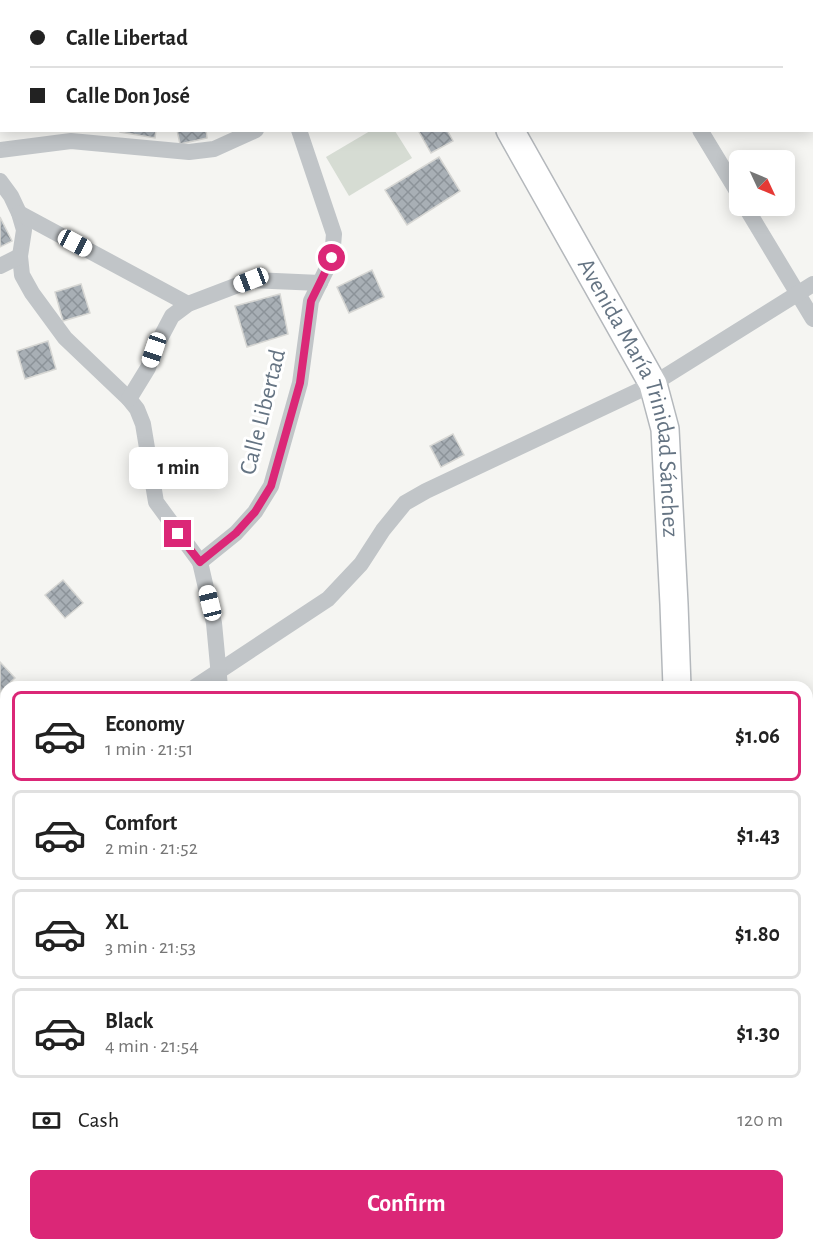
<!DOCTYPE html>
<meta charset="utf-8">
<style>
:root{--surface:#fff;--page:#f2f2f2;--text:#222;--muted:#767676;--line:#e0e0e0;--accent:#db2777}
body{margin:0;font-family:"Alegreya Sans",sans-serif;background:var(--page);color:var(--text);height:100vh;display:flex;flex-direction:column;font-size:22px;white-space:nowrap}
*{box-sizing:border-box;margin:0}
p{font-size:20px;color:var(--muted)}
.icon{flex:none;width:33px;height:33px;fill:none;stroke:currentColor;stroke-width:2;stroke-linecap:round;stroke-linejoin:round}
.map{position:relative;flex:1;overflow:hidden}
.sheet{position:absolute;left:0px;top:681px;width:813px;height:570px;display:flex;flex-direction:column;background:var(--surface);border-radius:18px 18px 0 0;box-shadow:0 3px 15px #0003}
.sheet>*{flex:none}
.top-card{position:absolute;left:0px;top:0px;width:813px;height:132px;box-shadow:0 3px 15px #0003;display:grid;align-content:center;height:132px;padding:0 30px;background:var(--surface)}
.needle{width:39px;rotate:134deg}
.controls{position:absolute;left:729px;top:150px;display:grid;gap:12px}
.controls a{display:grid;place-items:center;width:66px;height:66px;border-radius:9px;background:var(--surface);box-shadow:0 3px 15px #0003;font-size:30px}
.end{position:absolute;width:27px;height:27px;margin:-14px;border:8px solid #db2777;background:#fff;box-shadow:0 0 0 3px #fff}
.from{border-radius:50%}
.bubble{position:absolute;height:42px;border-radius:9px;background:var(--surface);box-shadow:0 3px 15px #0003;font-size:20px;font-weight:700;line-height:42px;text-align:center}
.car{position:absolute;width:18px;height:36px;margin:-18px -9px;border-radius:8px;box-shadow:0 0 4px 2px #0007;background:linear-gradient(#fff 24%,#345 0 40%,#fff 0 76%,#345 0 86%,#fff 0)}
.top-card b{display:flex;align-items:center;gap:21px;height:57px;font-size:22px}
.top-card b+b{border-top:2px solid var(--line)}
.top-card i{width:15px;height:15px;background:var(--text)}
ul{padding:10px 0 0;list-style:none}
li{display:flex;align-items:center;gap:18px;height:90px;margin:0 12px 9px;padding:0 18px;border:3px solid var(--line);border-radius:9px}
li div{flex:1}
li b{display:block;font-size:22px}
li em{font-style:normal;font-weight:700}
li.current{border-color:var(--accent)}
li>.icon{width:54px;height:54px;stroke-width:1.5}
.pay{display:flex;align-items:center;gap:15px;height:66px;padding:0 30px;font-size:22px}
.pay p{margin-inline-start:auto}
.button{display:flex;gap:12px;margin-top:auto;padding:12px 30px}
.button a{flex:1;height:69px;border-radius:9px;background:var(--accent);color:#fff;font-size:24px;font-weight:700;line-height:69px;text-align:center}
.map>svg:first-child{display:block}
.grass{fill:#d6dcd3}
.building{fill:url(#building-cross-hatch);stroke:#d7d7d4;stroke-width:1.5}
.lines{fill:none;stroke-linecap:round;stroke-linejoin:round}
.primary-casing{stroke:#b4b8bc;stroke-width:30}
.minor{stroke:#c1c5c8;stroke-width:16}
.primary{stroke:#fff;stroke-width:27}
.route{stroke:#db2777;stroke-width:8}
.labels{text-anchor:middle;dominant-baseline:central;stroke-width:6;stroke-linejoin:round;paint-order:stroke}
.street-label{font-size:24px;fill:#657483;stroke:#fff}
</style>
<div class="map">
<svg width="813" height="1251" viewBox="0 0 813 1251">
<defs>
<pattern id="building-cross-hatch" width="8" height="8" patternUnits="userSpaceOnUse" patternTransform="scale(1.5)"><rect width="8" height="8" fill="#a8afb5"/><path d="M0 0l8 8M0 8l8-8" fill="none" stroke="#8c9399"/></pattern>
</defs>
<rect width="100%" height="100%" fill="#f5f5f2"/>
<polygon class="grass" points="395,131 412,158 349,196 326,157 370,131"/>
<g class="building">
<polygon points="458,0 522,0 520,2 458,2"/>
<polygon points="120,130 156,130 155,138 120,132"/>
<polygon points="177,130 206,130 207,138 180,144"/>
<polygon points="418,130 447,130 453,141 431,153"/>
<polygon points="439,157 460,191 407,225 385,190"/>
<polygon points="0,217 12,241 0,247"/>
<polygon points="372,270 384,297 349,313 337,287"/>
<polygon points="81,284 90,313 63,321 55,292"/>
<polygon points="280,294 288,334 247,347 235,306"/>
<polygon points="48,341 56,369 25,379 17,351"/>
<polygon points="453,434 464,455 441,467 430,446"/>
<polygon points="63,580 83,603 65,618 45,595"/>
<polygon points="0,662 15,678 0,692"/>
<polygon points="236,1245 266,1245 241,1251 237,1251"/>
<polygon points="431,1245 469,1245 471,1251 432,1251"/>
<polygon points="599,1245 642,1245 642,1250 600,1251"/>
<polygon points="729,1245 792,1245 792,1247 729,1249"/>
</g>
<g class="lines">
<defs>
<g id="primary">
<polyline points="436,0 437,2"/>
<path id="s1" d="M510,130L653,384L665,429L674,604L677,687"/>
<polyline points="697,1245 698,1251"/>
</g>
</defs>
<use href="#primary" class="primary-casing"/>
<g class="minor">
<polyline points="24,0 25,2"/>
<polyline points="236,0 237,2"/>
<polyline points="622,0 623,2"/>
<polyline points="273,2 276,0"/>
<polyline points="741,2 744,0"/>
<polyline points="700,130 740,196"/>
<polyline points="0,150 71,141 189,152 214,149 256,130"/>
<polyline points="0,181 11,196 19,213 24,230 20,256 22,275 32,293 65,338 129,399 137,409 143,424 156,502 200,562"/>
<polyline points="745,206 813,319"/>
<polyline points="19,213 188,304"/>
<polyline points="0,266 20,256"/>
<polyline points="129,399 148,368 154,350 172,316 188,304 251,280 320,283"/>
<polyline points="195,687 328,599 361,564 383,530 405,503 426,491 653,384 813,284"/>
<polyline points="220,687 214,623 200,562 236,533 255,512 271,486 300,383 311,301 332,258 334,234 299,130"/>
<polyline points="807,721 813,720"/>
<polyline points="0,743 6,750"/>
<polyline points="807,1022 813,1022"/>
<polyline points="0,1195 6,1198"/>
<polyline points="171,1245 172,1251"/>
<polyline points="281,1245 283,1251"/>
<polyline points="378,1251 380,1245"/>
</g>
<use href="#primary" class="primary"/>
</g>
<g class="lines">
<polyline class="route" points="178,534 200,562 236,533 255,512 271,486 300,383 311,301 332,258"/>
</g>
<g class="labels">
<g class="street-label">
<text stroke="none"><textPath href="#s1" startOffset="298">Avenida María Trinidad Sánchez</textPath></text>
<text transform="translate(263 412) rotate(-76)">Calle Libertad</text>
</g>
</g>
</svg>
<div class="controls">
<a><svg class="needle" viewBox="-14 -14 28 28"><path d="M0-13l5 13h-10z" fill="#e53935"/><path d="M0 13l5-13h-10z" fill="#767676"/></svg></a>
</div>
<i class="end from" style="left:332px;top:258px"></i>
<i class="end" style="left:178px;top:534px"></i>
<div class="bubble" style="left:129px;top:447px;width:99px">1 min</div>
<i class="car" style="left:75px;top:243px;rotate:118deg"></i>
<i class="car" style="left:251px;top:280px;rotate:249deg"></i>
<i class="car" style="left:154px;top:350px;rotate:199deg"></i>
<i class="car" style="left:210px;top:603px;rotate:346deg"></i>
<div class="top-card">
<b><i class="from"></i>Calle Libertad</b>
<b><i></i>Calle Don José</b>
</div>
<section class="sheet">
<ul>
<li class="current"><svg class="icon" aria-label="car" viewBox="0 0 24 24"><path d="M5 17H2v-5l4-1 3-4h7l3 4 3 1v5h-3M9 17h6M6 11h13"/><circle cx="7" cy="17" r="2"/><circle cx="17" cy="17" r="2"/></svg><div><b>Economy</b><p>1 min · 21:51</p></div><em>$1.06</em></li>
<li><svg class="icon" aria-label="car" viewBox="0 0 24 24"><path d="M5 17H2v-5l4-1 3-4h7l3 4 3 1v5h-3M9 17h6M6 11h13"/><circle cx="7" cy="17" r="2"/><circle cx="17" cy="17" r="2"/></svg><div><b>Comfort</b><p>2 min · 21:52</p></div><em>$1.43</em></li>
<li><svg class="icon" aria-label="car" viewBox="0 0 24 24"><path d="M5 17H2v-5l4-1 3-4h7l3 4 3 1v5h-3M9 17h6M6 11h13"/><circle cx="7" cy="17" r="2"/><circle cx="17" cy="17" r="2"/></svg><div><b>XL</b><p>3 min · 21:53</p></div><em>$1.80</em></li>
<li><svg class="icon" aria-label="car" viewBox="0 0 24 24"><path d="M5 17H2v-5l4-1 3-4h7l3 4 3 1v5h-3M9 17h6M6 11h13"/><circle cx="7" cy="17" r="2"/><circle cx="17" cy="17" r="2"/></svg><div><b>Black</b><p>4 min · 21:54</p></div><em>$1.30</em></li>
</ul>
<div class="pay"><svg class="icon" aria-label="cash" viewBox="0 0 24 24"><path d="M3 7h18v10H3z"/><circle cx="12" cy="12" r="2"/></svg>Cash<p>120 m</p></div>
<div class="button"><a>Confirm</a></div>
</section>
</div>
